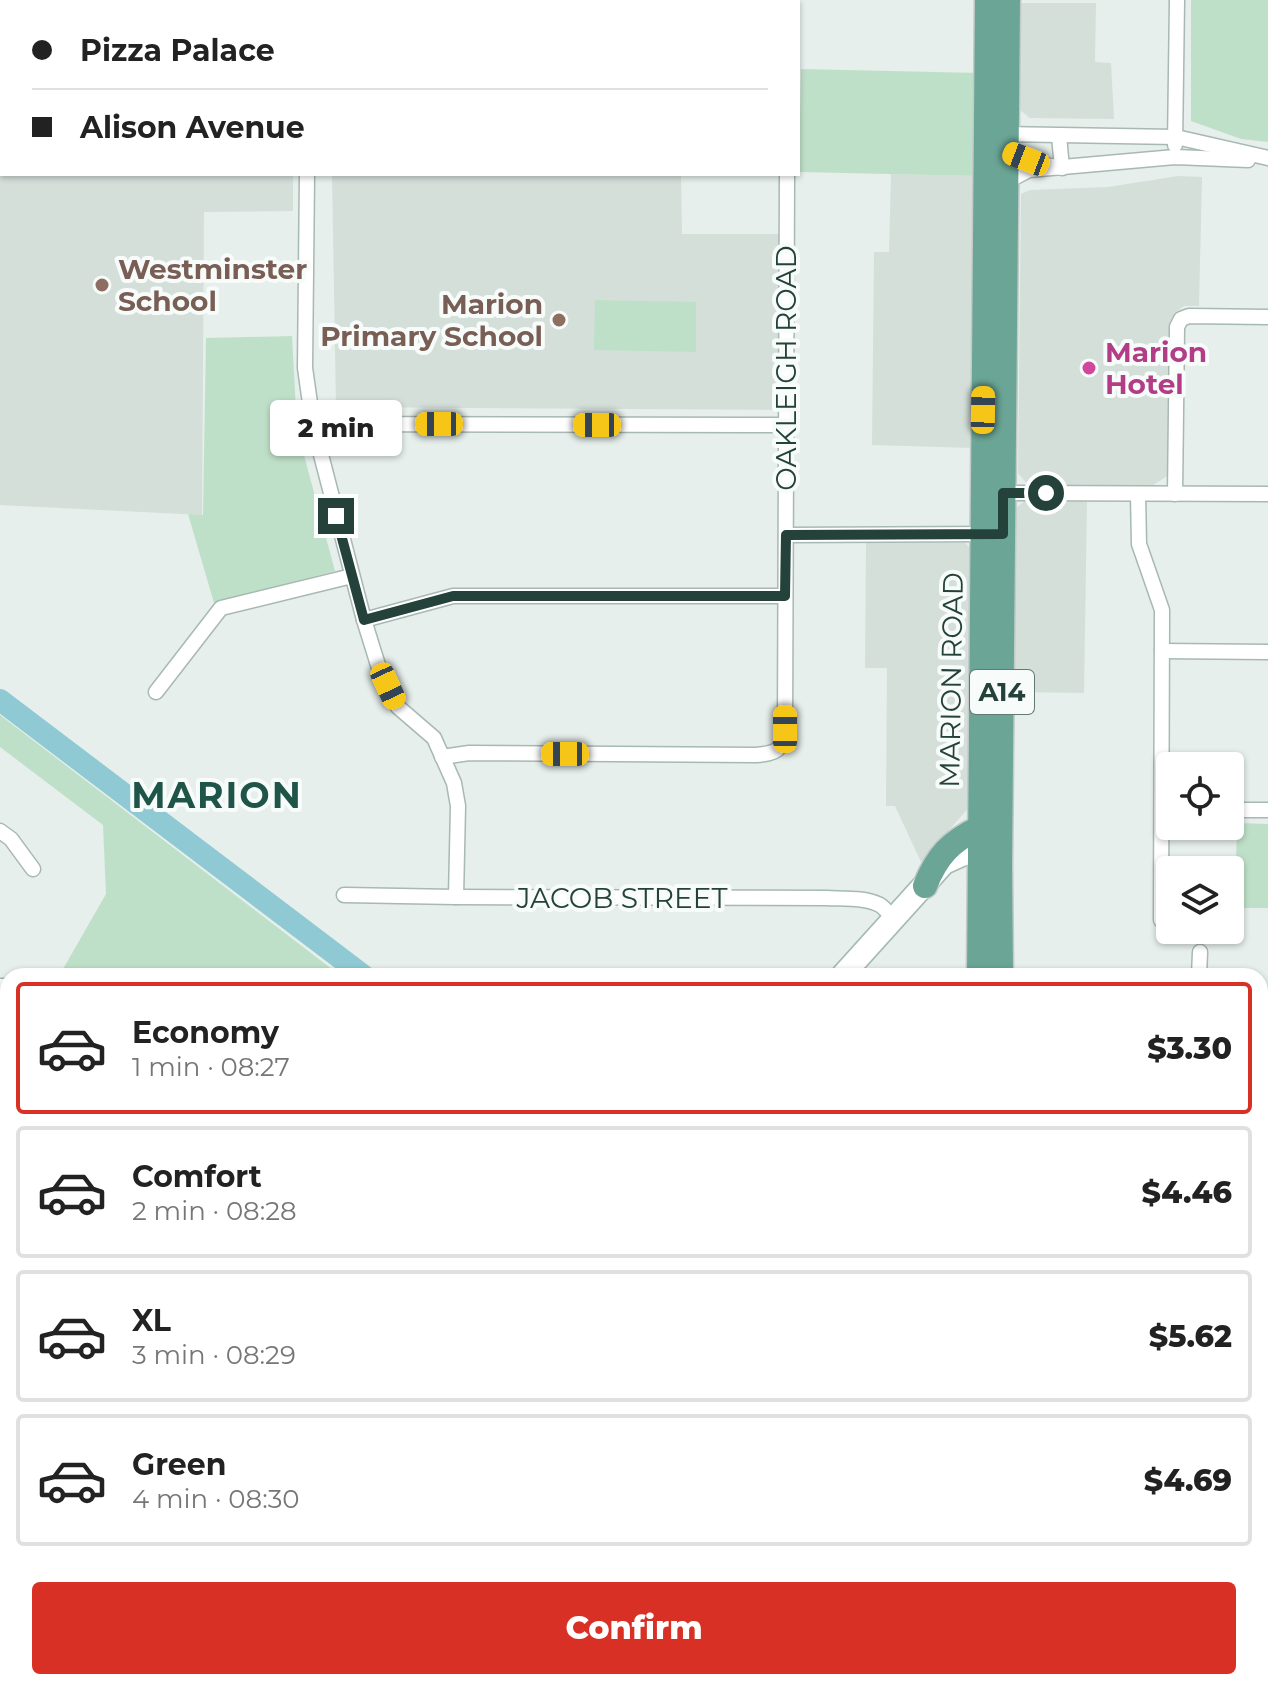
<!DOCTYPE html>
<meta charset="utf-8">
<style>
:root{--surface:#fff;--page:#f6f6f6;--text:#222;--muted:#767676;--line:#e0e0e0;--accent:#d93025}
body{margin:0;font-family:Montserrat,sans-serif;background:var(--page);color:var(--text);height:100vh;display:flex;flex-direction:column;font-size:30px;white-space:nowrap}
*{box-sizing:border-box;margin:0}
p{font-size:26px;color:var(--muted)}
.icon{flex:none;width:44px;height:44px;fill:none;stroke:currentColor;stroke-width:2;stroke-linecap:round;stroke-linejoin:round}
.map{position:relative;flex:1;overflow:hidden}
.details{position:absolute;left:0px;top:968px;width:1268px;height:722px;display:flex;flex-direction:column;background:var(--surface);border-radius:24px 24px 0 0;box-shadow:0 2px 6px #0004}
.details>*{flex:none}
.top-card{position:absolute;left:0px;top:0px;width:800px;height:176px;box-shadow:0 2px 6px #0004;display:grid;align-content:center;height:176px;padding:0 32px;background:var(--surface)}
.fabs{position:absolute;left:1156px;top:752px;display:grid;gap:16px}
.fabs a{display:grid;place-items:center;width:88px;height:88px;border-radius:8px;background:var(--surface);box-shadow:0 2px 6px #0004;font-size:40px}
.end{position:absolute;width:36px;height:36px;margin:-18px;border:10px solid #24423a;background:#fff;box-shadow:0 0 0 4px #fff}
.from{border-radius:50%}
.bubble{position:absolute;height:56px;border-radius:8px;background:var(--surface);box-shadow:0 2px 6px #0004;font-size:26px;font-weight:800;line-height:56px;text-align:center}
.car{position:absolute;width:24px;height:48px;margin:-24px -12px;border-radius:10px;box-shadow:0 0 6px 2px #0007;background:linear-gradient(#f5c518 24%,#345 0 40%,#f5c518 0 76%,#345 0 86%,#f5c518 0)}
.top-card b{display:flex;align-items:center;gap:28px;height:76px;font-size:30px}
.top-card b+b{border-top:2px solid var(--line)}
.top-card i{width:20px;height:20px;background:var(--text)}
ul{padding:14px 0 0;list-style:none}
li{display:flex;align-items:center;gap:24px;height:132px;margin:0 16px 12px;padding:0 16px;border:4px solid var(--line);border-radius:8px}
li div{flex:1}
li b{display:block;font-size:30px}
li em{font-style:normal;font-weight:800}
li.current{border-color:var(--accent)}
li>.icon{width:72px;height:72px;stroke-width:1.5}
.cta{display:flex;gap:16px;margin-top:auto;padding:16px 32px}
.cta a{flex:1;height:92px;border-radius:8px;background:var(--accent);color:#fff;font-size:32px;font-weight:800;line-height:92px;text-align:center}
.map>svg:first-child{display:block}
.built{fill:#d4dfda}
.green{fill:#bfe0c8}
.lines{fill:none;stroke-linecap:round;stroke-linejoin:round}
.river{stroke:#8ec9d4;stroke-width:22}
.street-casing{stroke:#a8b8b2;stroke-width:17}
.secondary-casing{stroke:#a4bbb3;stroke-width:25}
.primary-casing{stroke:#c2cac8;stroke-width:27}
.street{stroke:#fff;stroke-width:14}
.secondary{stroke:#fff;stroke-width:22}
.primary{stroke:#6aa596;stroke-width:24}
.route{stroke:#24423a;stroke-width:10}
.education-dot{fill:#8d6e63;stroke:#f7fbf9;stroke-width:3}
.hotel-dot{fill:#d1479c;stroke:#f7fbf9;stroke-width:3}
.labels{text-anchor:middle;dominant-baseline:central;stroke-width:8;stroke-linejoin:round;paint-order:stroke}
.shield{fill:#f7fbf9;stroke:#637a73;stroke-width:2}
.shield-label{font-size:26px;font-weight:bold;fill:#24423a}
.education-label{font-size:28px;font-weight:bold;fill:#785e54;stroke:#f7fbf9;text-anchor:start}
.hotel-label{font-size:28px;font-weight:bold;fill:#b23c85;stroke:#f7fbf9;text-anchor:start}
.street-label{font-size:28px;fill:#24423a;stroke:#f7fbf9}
.district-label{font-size:36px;font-weight:bold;letter-spacing:2px;fill:#1f5548;stroke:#f7fbf9}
</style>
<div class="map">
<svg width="1268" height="1689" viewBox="0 0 1268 1689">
<rect width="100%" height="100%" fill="#e6efeb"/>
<g class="built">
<polygon points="0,0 297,0 297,2 2,2 2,174 293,174 293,211 204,212 202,515 0,505"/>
<polygon points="1021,3 1096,3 1095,62 1111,63 1114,119 1030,118 1020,110"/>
<polygon points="332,174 681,174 682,234 786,234 783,410 336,407"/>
<polygon points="891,174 978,176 974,448 872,445 874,252 889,252"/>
<polygon points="1178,176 1202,177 1199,306 1184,306 1176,312 1171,322 1167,476 1152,486 1028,485 1018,473 1021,194 1030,190 1108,187"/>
<polygon points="1026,500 1087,502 1084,693 1010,692 1013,510"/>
<polygon points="866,543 965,543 975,553 971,805 921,862 895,806 886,806 887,668 865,668"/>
<rect x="712" y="1682" width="253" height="7"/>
<rect x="1007" y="1682" width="232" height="7"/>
</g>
<g class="green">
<polygon points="1191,0 1268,0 1268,142 1241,139 1191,121"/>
<polygon points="801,69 980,73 978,176 799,172"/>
<polygon points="595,300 696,302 696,352 594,350"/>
<polygon points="292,336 297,429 335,571 214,603 188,514 203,515 206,338"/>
<polygon points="0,715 341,976 59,976 106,894 103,825 0,747"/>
<polygon points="1237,823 1268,824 1268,908 1235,908"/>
<rect x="0" y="1396" width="8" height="169"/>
</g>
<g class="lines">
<g class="river">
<polyline points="0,700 364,976"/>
<polyline points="1260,1615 1268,1636"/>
</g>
<defs>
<g id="street">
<polyline points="310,2 310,0"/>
<polyline points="791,2 791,0"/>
<polyline points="1003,134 1176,137 1268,158"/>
<polyline points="1175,145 1177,0"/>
<polyline points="1003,149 1034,163 1062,168 1059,136"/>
<polyline points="307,174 305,368 313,424 364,620 378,665 398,707 434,738 454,783 458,806 456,897"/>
<polyline points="1006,182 1029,170 1175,157 1248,160"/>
<polyline points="313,424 786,425"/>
<polyline points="1003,493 1268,494"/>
<polyline points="1138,494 1139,544 1162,610 1161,920"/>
<polyline points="1175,494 1177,327 1181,319 1189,316 1268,317"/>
<polyline points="786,535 990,534"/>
<polyline points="364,620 453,596 785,596"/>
<polyline points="1162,651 1268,652"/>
<polyline points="156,692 221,608 352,576"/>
<path d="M442,757L469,753L756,755C777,753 782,751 785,729L787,174"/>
<polyline points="1230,810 1268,810"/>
<polyline points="0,831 11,839 33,869"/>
<path d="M344,895L456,897L826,898C843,899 865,897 880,905C885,908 890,915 894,920"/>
<polyline points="1199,976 1200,952"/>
<polyline points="0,986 8,986"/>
<polyline points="0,1183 8,1183"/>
<polyline points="1260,1320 1268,1320"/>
<polyline points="152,1682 157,1689"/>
<polyline points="640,1682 641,1687"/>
<polyline points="449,1689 449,1682"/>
</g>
<g id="secondary">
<polyline points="842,976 944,863 964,854 996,851"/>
<polyline points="1260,1140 1268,1142"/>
<polyline points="0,1382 8,1382"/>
<polyline points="256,1689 266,1682"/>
</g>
<g id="primary">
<path d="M925,886C937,856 950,842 979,828"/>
<polyline points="979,976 987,0"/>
<polyline points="1001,976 1000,865 1008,0"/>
<polyline points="977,1682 977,1689"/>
<polyline points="997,1689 997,1682"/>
</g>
</defs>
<use href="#street" class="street-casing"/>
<use href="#secondary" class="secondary-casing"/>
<use href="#primary" class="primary-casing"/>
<use href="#street" class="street"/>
<use href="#secondary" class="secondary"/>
<use href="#primary" class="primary"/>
</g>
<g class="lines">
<polyline class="route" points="336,516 364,620 453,596 785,596 786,535 1003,534 1003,493 1046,493"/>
</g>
<g class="education-dot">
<circle cx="102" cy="285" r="8"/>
<circle cx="559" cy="320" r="8"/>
</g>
<circle class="hotel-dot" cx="1089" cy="368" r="8"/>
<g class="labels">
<rect class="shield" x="970" y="670" width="64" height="44" rx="6"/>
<g class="shield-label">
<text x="1002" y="692">A14</text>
</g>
<g class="education-label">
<text x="118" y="269">Westminster<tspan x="118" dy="32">School</tspan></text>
<text x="543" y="304" text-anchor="end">Marion<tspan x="543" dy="32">Primary School</tspan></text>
</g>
<g class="hotel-label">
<text x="1105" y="352">Marion<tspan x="1105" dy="32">Hotel</tspan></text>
</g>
<g class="street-label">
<text transform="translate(786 368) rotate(-90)">OAKLEIGH ROAD</text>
<text transform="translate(951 680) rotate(-89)">MARION ROAD</text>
<text x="622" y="898">JACOB STREET</text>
</g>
<g class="district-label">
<text x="217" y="795">MARION</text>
</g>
</g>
</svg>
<div class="fabs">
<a><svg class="icon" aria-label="locate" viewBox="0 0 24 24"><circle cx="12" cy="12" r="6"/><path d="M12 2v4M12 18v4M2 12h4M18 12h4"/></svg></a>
<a><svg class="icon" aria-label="layers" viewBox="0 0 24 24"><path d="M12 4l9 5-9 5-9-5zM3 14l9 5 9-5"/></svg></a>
</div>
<i class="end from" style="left:1046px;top:493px"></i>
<i class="end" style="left:336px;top:516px"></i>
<div class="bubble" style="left:270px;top:400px;width:132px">2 min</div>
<i class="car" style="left:1026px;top:159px;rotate:291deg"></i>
<i class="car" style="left:983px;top:410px;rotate:1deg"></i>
<i class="car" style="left:439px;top:424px;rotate:270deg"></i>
<i class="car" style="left:597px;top:425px;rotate:270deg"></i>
<i class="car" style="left:388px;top:686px;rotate:155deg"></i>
<i class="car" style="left:785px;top:729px;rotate:0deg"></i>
<i class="car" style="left:565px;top:754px;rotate:270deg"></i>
<div class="top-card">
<b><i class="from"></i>Pizza Palace</b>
<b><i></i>Alison Avenue</b>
</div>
<section class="details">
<ul>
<li class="current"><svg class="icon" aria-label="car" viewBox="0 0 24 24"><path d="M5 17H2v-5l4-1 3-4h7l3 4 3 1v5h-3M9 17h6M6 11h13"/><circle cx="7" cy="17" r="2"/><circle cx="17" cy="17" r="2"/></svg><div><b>Economy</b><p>1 min · 08:27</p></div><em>$3.30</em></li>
<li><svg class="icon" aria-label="car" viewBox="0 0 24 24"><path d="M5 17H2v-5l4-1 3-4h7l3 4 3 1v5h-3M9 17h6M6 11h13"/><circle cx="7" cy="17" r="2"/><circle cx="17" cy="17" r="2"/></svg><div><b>Comfort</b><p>2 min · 08:28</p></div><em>$4.46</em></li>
<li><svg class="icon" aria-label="car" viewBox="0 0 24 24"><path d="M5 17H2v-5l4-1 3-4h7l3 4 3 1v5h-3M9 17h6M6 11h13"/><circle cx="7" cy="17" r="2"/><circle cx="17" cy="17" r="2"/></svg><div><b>XL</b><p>3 min · 08:29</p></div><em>$5.62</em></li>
<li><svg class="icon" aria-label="car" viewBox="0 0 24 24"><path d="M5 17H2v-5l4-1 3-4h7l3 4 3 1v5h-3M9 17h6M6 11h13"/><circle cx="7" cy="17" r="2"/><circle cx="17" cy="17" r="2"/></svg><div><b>Green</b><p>4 min · 08:30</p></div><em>$4.69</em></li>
</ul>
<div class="cta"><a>Confirm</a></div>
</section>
</div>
